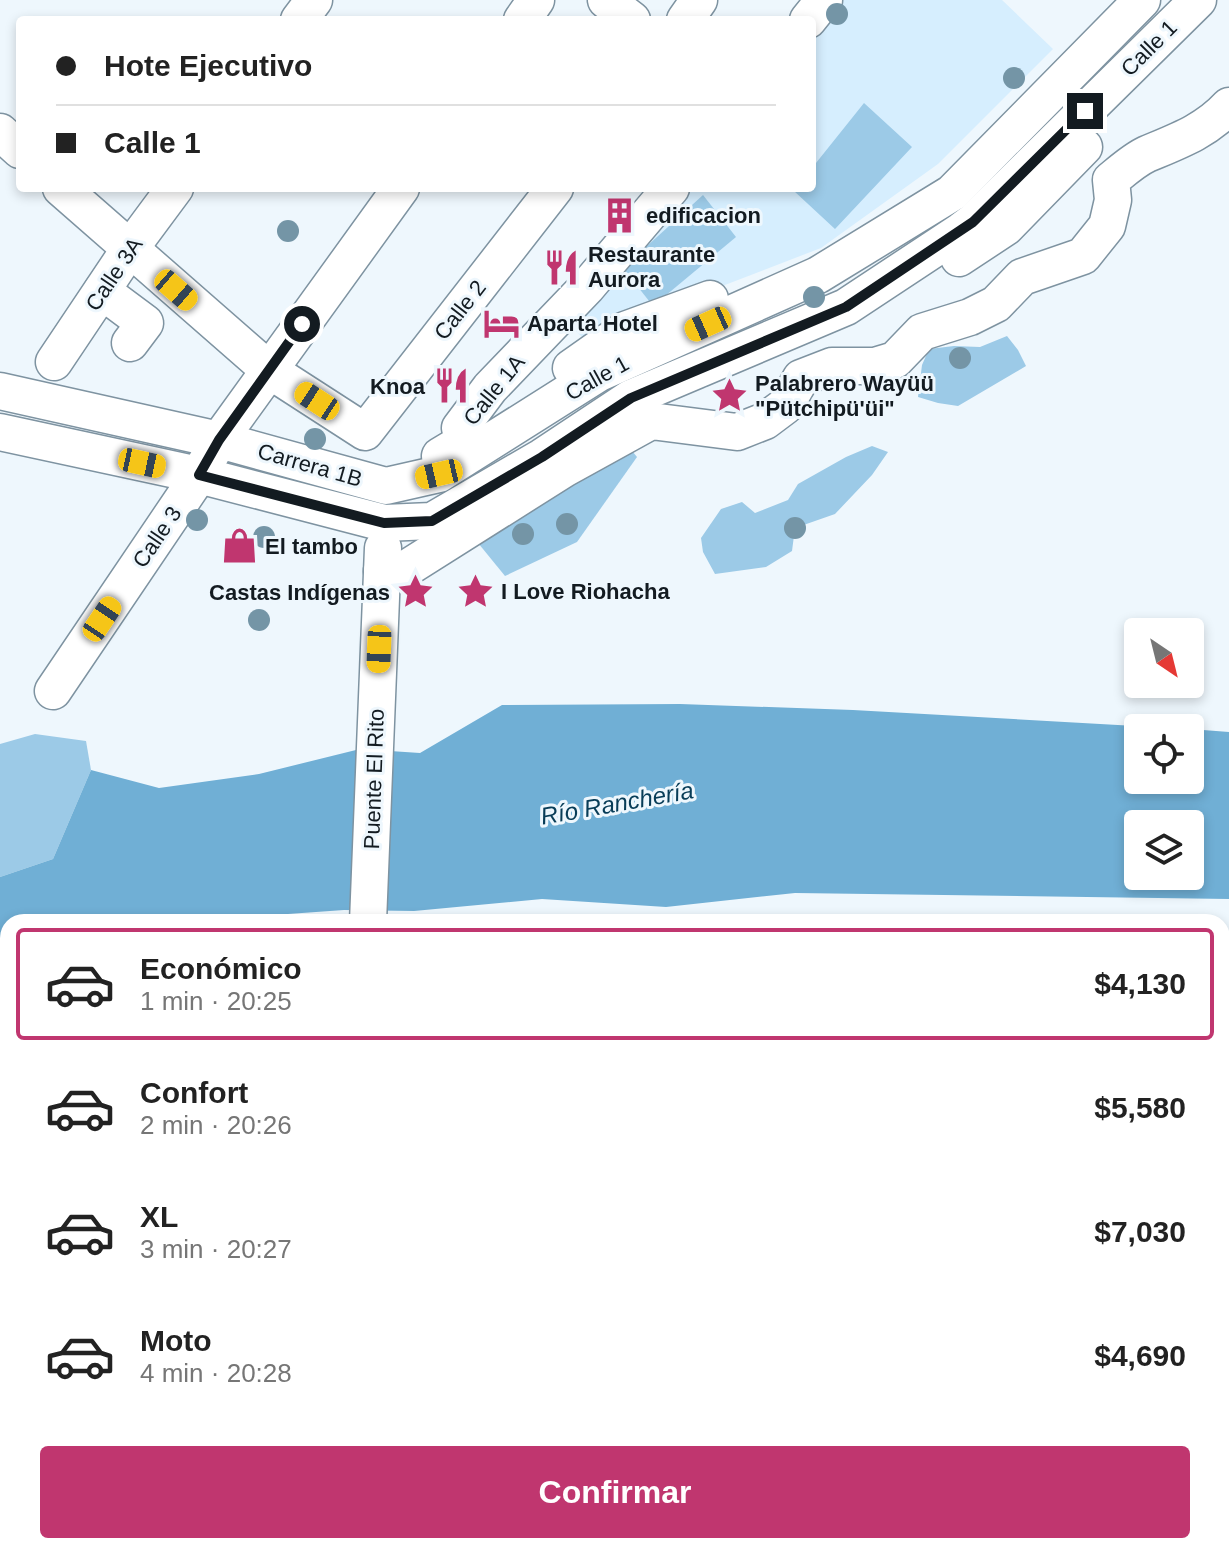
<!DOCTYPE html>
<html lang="es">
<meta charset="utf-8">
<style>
:root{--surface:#fff;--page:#f2f2f2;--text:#222;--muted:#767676;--line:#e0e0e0;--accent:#c0366f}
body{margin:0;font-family:Arial,sans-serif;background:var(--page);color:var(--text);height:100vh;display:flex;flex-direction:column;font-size:30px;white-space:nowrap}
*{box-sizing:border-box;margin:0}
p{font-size:26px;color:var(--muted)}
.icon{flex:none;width:44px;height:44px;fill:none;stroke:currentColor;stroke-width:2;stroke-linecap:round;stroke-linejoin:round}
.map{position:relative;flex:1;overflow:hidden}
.panel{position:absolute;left:0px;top:914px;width:1230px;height:640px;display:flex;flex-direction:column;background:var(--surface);border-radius:24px 24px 0 0;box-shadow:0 4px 12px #0003}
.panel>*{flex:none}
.hud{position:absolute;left:16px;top:16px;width:800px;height:176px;border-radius:8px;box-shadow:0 4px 12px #0003;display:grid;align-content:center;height:176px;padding:0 40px;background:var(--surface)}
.needle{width:52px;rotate:145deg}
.fabs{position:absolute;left:1124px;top:618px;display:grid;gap:16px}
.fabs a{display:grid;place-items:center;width:80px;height:80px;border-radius:8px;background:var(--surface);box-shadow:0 4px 12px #0003;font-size:40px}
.end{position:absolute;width:36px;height:36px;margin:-18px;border:10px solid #131b21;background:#fff;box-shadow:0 0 0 4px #fff}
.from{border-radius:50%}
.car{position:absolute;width:24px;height:48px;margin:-24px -12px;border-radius:10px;box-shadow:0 0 6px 2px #0007;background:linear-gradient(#f5c518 24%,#345 0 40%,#f5c518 0 76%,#345 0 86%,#f5c518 0)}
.hud b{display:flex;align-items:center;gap:28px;height:76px;font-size:30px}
.hud b+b{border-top:2px solid var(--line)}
.hud i{width:20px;height:20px;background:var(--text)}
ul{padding:14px 0 0;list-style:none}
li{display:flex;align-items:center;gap:24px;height:112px;margin:0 16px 12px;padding:0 24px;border:4px solid transparent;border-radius:8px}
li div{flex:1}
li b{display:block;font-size:30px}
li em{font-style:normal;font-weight:600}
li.current{border-color:var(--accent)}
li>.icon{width:72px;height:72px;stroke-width:1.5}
.primary-button{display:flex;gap:16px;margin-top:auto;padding:16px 40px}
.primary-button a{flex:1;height:92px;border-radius:8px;background:var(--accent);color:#fff;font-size:32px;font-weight:600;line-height:92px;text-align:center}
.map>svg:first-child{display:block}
.built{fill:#d6eefe}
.green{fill:#9ccae7}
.water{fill:#70afd5;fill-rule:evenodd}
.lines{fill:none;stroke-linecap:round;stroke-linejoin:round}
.minor-casing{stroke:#7e93a1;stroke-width:39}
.minor{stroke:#fff;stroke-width:36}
.tree{fill:#7495a6}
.route{stroke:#131b21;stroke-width:10}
.labels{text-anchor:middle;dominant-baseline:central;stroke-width:6;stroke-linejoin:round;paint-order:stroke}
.street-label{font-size:22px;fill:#131b21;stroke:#eef7fd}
.poi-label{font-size:22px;font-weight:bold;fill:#131b21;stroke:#eef7fd;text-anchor:start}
.water-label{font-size:24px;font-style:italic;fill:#083d58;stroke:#eef7fd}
</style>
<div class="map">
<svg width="1229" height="1554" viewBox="0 0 1229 1554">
<rect width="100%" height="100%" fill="#eef7fd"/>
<polygon class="built" points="838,0 1002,0 1053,49 938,164 821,248 584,339 570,325 683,188 812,188 812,32"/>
<g class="green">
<polygon points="864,103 912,147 835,229 794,191 796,188 812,188 812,168"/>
<polygon points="703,195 736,237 653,306 623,268"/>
<polygon points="1007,336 1018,350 1026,366 958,406 938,403 918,397 922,365 929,349 954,346 980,347"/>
<polygon points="624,441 637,457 577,542 505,576 474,538"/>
<polygon points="872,446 888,452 872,475 835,514 795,528 792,551 766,567 715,574 703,552 701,538 721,509 742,502 755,513 788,500 798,484 846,457"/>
<polygon points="35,734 86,741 91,770 53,859 0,877 0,744"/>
</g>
<g class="water">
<path d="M680,704L853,710L1171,728H1138V780H1190V729L1229,732V899L795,893L666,907L542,899L414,911L344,910L288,914L274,922H8V996L0,997V877L53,859L91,770L159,788L259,774L360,749L420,753L502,705ZM1138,824H1190V876H1138Z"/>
<polygon points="1229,1206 1229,1554 987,1554 992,1546 1222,1546 1222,1214"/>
</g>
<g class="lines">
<defs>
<g id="minor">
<polyline points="606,0 632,20"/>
<polyline points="299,20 314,0"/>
<polyline points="522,20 536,0"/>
<polyline points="685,20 699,0"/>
<polyline points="808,20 824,0"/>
<polyline points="0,132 20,150"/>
<polyline points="61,188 269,370 365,432 555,188"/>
<polyline points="959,258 1006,227 1084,147"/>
<polyline points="102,291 145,323 130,343"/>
<polyline points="54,362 129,250 175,188"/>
<polyline points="571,368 625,330 710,299"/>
<polyline points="0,391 219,440 386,486 439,474 599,373 818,275 952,193 1142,0"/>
<polyline points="0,432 199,475 384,523 432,521 542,457 631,398 846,307 961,231 973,222 1198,0"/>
<polyline points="440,456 470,438 460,428 490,388 587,287 671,188"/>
<path d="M382,571L404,570L564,469L651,421L737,432L765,421L785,406L801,378L832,366H875L895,360L922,332L970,317L996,304L1022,277L1083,256L1107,226L1113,200L1111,180C1122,171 1134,160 1147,154C1178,141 1206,131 1229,106"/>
<polyline points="53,691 199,475 219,440 401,188"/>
<polyline points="368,922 383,548"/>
<polyline points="0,1051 8,1047"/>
<polyline points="0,1130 8,1138"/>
<polyline points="0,1474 8,1459"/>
<polyline points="1,1554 8,1542"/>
</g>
</defs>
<use href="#minor" class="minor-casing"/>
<use href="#minor" class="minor"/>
</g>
<g class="tree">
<circle cx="837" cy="14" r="11"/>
<circle cx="1014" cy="78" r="11"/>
<circle cx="288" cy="231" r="11"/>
<circle cx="814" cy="297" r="11"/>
<circle cx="960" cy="358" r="11"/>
<circle cx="315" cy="439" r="11"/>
<circle cx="197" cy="520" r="11"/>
<circle cx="567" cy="524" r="11"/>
<circle cx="795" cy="528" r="11"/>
<circle cx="523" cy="534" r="11"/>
<circle cx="264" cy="537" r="11"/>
<circle cx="259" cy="620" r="11"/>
</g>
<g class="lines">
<polyline class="route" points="302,324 219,440 199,475 384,523 432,521 542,457 631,398 846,307 973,222 1085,111"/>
</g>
<defs>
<symbol id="building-bare" viewBox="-9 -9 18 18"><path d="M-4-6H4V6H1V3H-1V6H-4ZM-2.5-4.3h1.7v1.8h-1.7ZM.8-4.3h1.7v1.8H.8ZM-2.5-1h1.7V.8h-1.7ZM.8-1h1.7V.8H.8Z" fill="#c0366f" stroke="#eef7fd" stroke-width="2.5" paint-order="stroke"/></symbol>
<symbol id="restaurant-bare" viewBox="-9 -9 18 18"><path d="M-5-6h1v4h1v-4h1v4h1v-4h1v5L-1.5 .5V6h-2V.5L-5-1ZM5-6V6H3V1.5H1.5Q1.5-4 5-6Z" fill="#c0366f" stroke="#eef7fd" stroke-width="2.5" paint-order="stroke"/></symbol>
<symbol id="hotel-bare" viewBox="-9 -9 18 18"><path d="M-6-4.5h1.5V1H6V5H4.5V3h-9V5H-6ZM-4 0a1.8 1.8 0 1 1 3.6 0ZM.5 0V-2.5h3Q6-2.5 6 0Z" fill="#c0366f" stroke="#eef7fd" stroke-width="2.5" paint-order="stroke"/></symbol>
<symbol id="sight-bare" viewBox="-9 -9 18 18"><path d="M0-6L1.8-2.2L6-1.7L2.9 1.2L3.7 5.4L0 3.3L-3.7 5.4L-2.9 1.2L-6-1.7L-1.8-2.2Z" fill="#c0366f" stroke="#eef7fd" stroke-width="2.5" paint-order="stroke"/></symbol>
<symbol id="shop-bare" viewBox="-9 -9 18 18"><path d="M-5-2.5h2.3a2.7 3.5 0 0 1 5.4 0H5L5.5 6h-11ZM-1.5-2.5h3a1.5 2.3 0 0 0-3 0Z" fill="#c0366f" stroke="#eef7fd" stroke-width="2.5" paint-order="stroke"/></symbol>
</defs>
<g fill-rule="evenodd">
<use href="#building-bare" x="594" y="190" width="51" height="51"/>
<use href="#restaurant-bare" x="536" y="242" width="51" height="51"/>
<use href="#hotel-bare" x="476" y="298" width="51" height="51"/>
<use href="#restaurant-bare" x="426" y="360" width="51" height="51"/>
<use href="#sight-bare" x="704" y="370" width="51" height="51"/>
<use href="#shop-bare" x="214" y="520" width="51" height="51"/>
<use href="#sight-bare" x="450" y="566" width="51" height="51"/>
<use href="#sight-bare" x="390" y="566" width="51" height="51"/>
</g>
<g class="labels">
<g class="street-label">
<text transform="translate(1149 48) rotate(-45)">Calle 1</text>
<text transform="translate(114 274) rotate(-56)">Calle 3A</text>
<text transform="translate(460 310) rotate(-52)">Calle 2</text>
<text transform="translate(597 378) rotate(-29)">Calle 1</text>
<text transform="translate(494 390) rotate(-51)">Calle 1A</text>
<text transform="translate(310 465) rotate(16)">Carrera 1B</text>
<text transform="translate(157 537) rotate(-56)">Calle 3</text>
<text transform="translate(374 779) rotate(-88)">Puente El Rito</text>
</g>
<g class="poi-label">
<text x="646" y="215">edificacion</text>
<text x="588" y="254">Restaurante<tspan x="588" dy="25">Aurora</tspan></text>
<text x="527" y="323">Aparta Hotel</text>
<text x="755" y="383">Palabrero Wayüü<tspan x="755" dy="25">"Pütchipü'üi"</tspan></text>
<text x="425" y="386" text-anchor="end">Knoa</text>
<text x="265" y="546">El tambo</text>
<text x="501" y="591">I Love Riohacha</text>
<text x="390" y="592" text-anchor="end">Castas Indígenas</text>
</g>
<g class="water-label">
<text transform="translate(617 803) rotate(-10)">Río Ranchería</text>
</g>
</g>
</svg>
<div class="fabs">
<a><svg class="needle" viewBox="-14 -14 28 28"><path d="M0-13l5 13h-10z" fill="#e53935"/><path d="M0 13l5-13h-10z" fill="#767676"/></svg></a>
<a><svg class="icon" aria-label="locate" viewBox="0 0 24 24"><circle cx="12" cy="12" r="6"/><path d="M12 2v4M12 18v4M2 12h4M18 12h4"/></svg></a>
<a><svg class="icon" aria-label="layers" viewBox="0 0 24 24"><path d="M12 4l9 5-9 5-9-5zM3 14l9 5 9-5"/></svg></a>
</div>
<i class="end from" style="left:302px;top:324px"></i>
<i class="end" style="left:1085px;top:111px"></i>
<i class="car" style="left:176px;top:290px;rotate:131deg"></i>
<i class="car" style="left:708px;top:324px;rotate:246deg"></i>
<i class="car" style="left:317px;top:401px;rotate:303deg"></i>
<i class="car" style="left:142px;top:463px;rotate:102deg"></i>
<i class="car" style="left:439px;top:474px;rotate:257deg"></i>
<i class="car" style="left:102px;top:619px;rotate:34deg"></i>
<i class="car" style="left:379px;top:649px;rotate:182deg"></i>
<div class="hud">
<b><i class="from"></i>Hote Ejecutivo</b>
<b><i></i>Calle 1</b>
</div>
<section class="panel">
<ul>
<li class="current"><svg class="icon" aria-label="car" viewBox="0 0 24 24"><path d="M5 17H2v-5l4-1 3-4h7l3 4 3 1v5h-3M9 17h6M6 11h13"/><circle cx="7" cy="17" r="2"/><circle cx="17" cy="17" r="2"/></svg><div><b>Económico</b><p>1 min · 20:25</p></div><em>$4,130</em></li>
<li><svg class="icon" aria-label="car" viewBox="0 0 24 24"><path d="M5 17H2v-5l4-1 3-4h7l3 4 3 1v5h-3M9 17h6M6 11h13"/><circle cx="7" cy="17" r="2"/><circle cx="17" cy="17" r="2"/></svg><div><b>Confort</b><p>2 min · 20:26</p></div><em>$5,580</em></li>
<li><svg class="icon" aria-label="car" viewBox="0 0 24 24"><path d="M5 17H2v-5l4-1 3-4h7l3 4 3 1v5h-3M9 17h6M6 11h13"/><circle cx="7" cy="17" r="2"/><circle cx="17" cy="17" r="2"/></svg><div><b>XL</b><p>3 min · 20:27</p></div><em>$7,030</em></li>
<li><svg class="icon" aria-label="car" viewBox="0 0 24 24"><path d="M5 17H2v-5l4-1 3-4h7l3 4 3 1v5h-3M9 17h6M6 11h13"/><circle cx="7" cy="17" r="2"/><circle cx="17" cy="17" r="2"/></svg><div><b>Moto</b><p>4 min · 20:28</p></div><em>$4,690</em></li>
</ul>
<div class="primary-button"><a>Confirmar</a></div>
</section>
</div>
